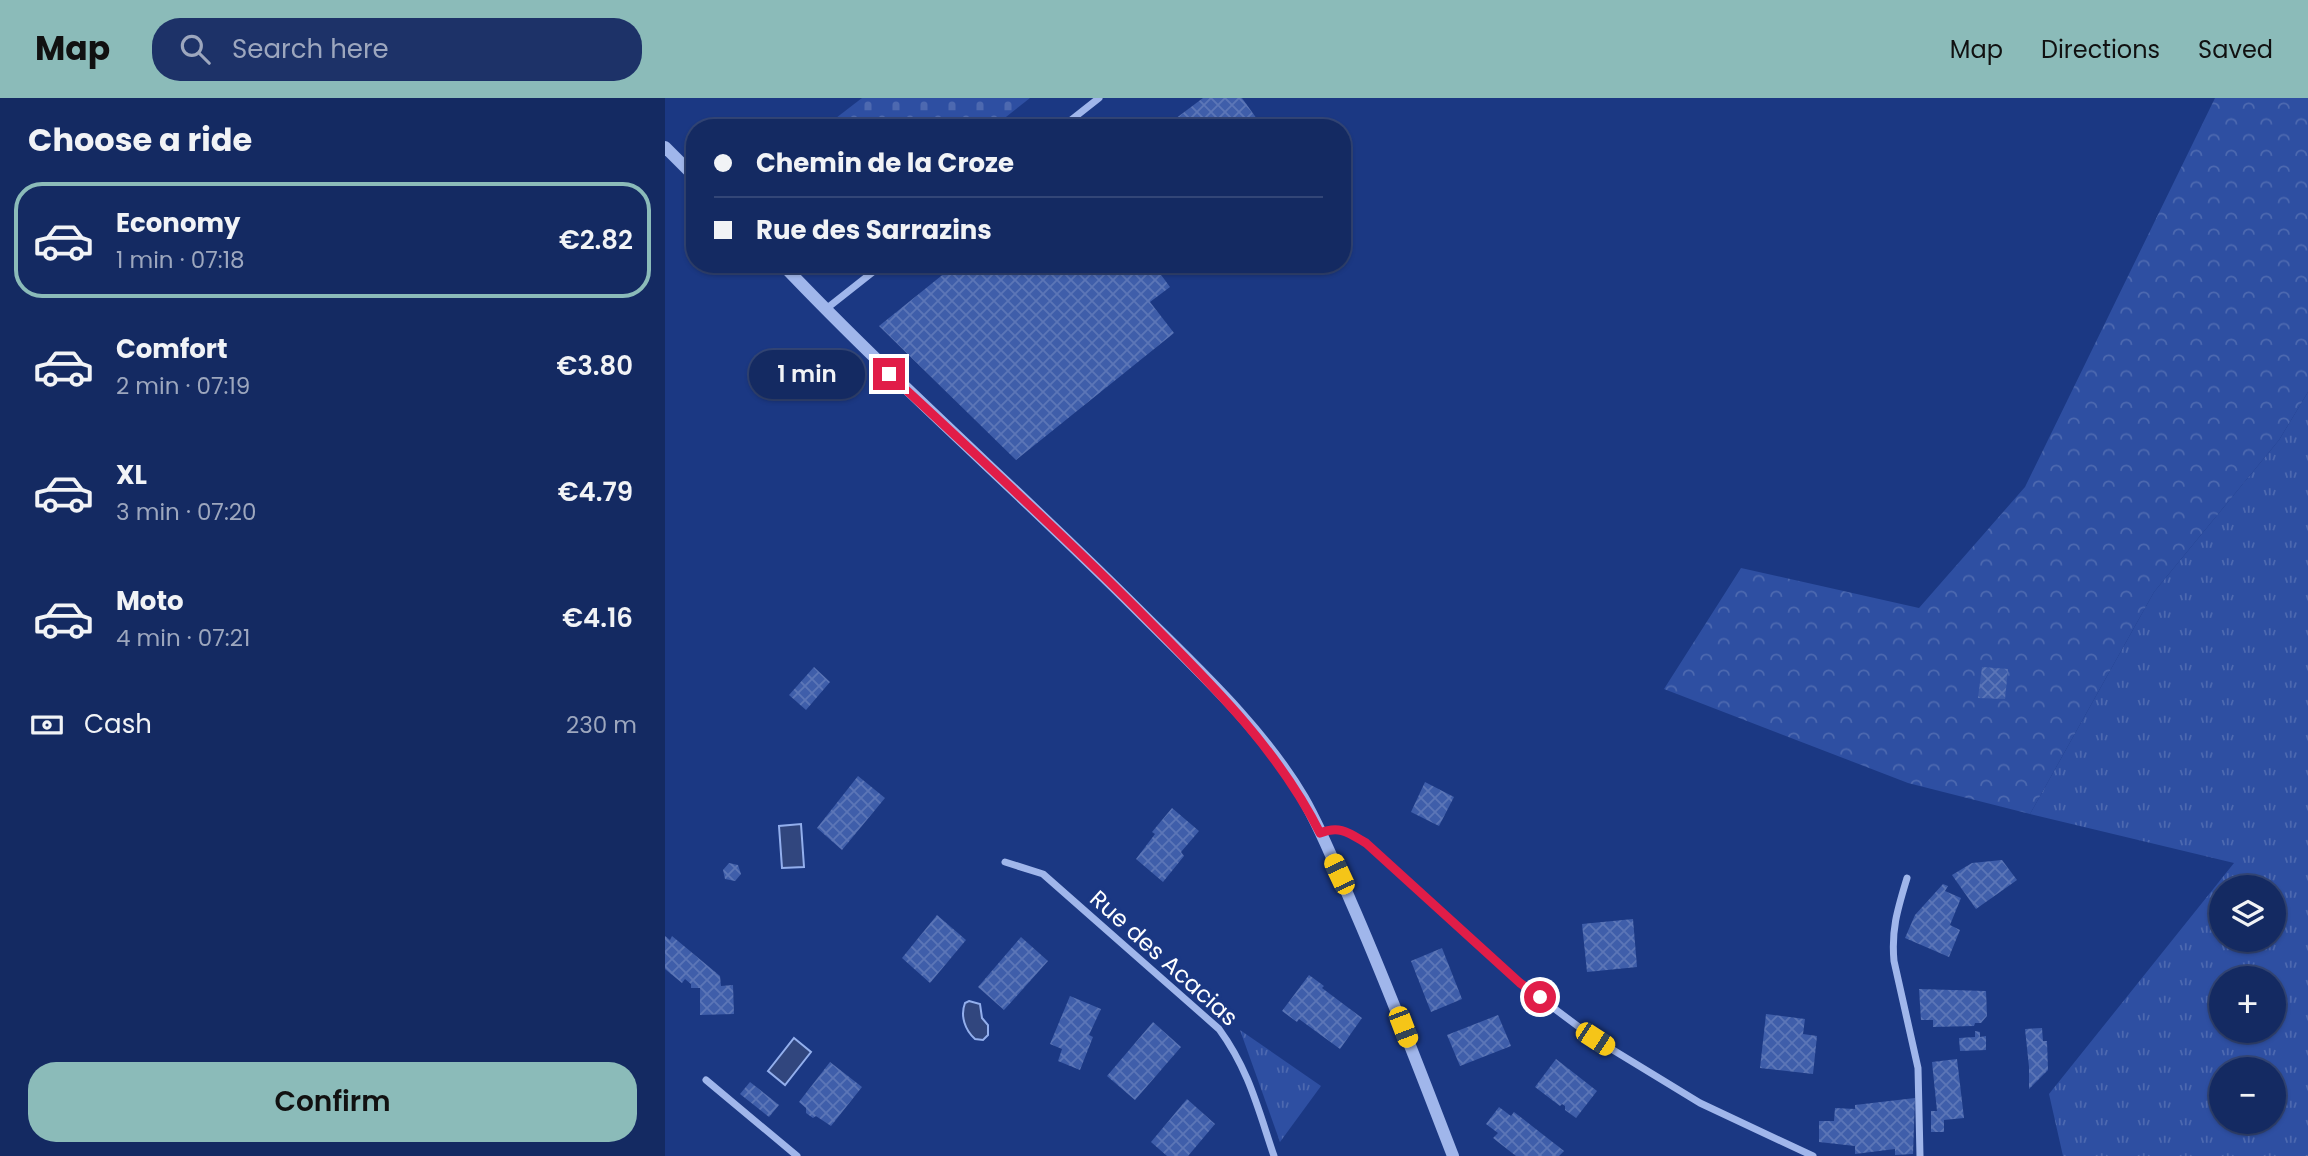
<!DOCTYPE html>
<meta charset="utf-8">
<style>
:root{--surface:#142a62;--page:#1d3268;--text:#f1f3f6;--muted:#9da7be;--line:#334677;--accent:#8bbbb9}
body{margin:0;font-family:Poppins,sans-serif;background:var(--page);color:var(--text);height:100vh;display:flex;flex-direction:column;font-size:26px;white-space:nowrap}
*{box-sizing:border-box;margin:0}
p{font-size:23px;color:var(--muted)}
.icon{flex:none;width:38px;height:38px;fill:none;stroke:currentColor;stroke-width:2;stroke-linecap:round;stroke-linejoin:round}
.map{position:relative;flex:1;overflow:hidden}
.side{display:flex;flex-direction:column;background:var(--surface);width:665px}
.side>*{flex:none}
.top-card{position:absolute;left:21px;top:21px;width:665px;height:154px;border-radius:28px;box-shadow:0 2px 5px #0004,0 0 0 2px var(--line);display:grid;align-content:center;height:154px;padding:0 28px;background:var(--surface)}
.fabs{position:absolute;left:1544px;top:777px;display:grid;gap:14px}
.fabs a{display:grid;place-items:center;width:77px;height:77px;border-radius:50%;background:var(--surface);box-shadow:0 2px 5px #0004,0 0 0 2px var(--line);font-size:35px}
.end{position:absolute;width:32px;height:32px;margin:-16px;border:9px solid #e11d48;background:#fff;box-shadow:0 0 0 4px #fff}
.from{border-radius:50%}
.bubble{position:absolute;height:49px;border-radius:24px;background:var(--surface);box-shadow:0 2px 5px #0004,0 0 0 2px var(--line);font-size:23px;font-weight:600;line-height:49px;text-align:center}
.car{position:absolute;width:21px;height:42px;margin:-21px -10px;border-radius:9px;box-shadow:0 0 5px 2px #0007;background:linear-gradient(#f5c518 24%,#345 0 40%,#f5c518 0 76%,#345 0 86%,#f5c518 0)}
.top-card b{display:flex;align-items:center;gap:24px;height:66px;font-size:26px}
.top-card b+b{border-top:2px solid var(--line)}
.top-card i{width:18px;height:18px;background:var(--text)}
ul{padding:0;list-style:none}
li{display:flex;align-items:center;gap:21px;height:116px;margin:0 14px 10px;padding:0 14px;border:4px solid transparent;border-radius:28px}
li div{flex:1}
li b{display:block;font-size:26px}
li em{font-style:normal;font-weight:600}
li.current{border-color:var(--accent)}
li>.icon{width:63px;height:63px;stroke-width:1.5}
h2{padding:0 28px;font-size:32px;line-height:84px}
.pay{display:flex;align-items:center;gap:18px;height:77px;padding:0 28px;font-size:26px}
.pay p{margin-inline-start:auto}
.button{display:flex;gap:14px;margin-top:auto;padding:14px 28px}
.button a{flex:1;height:80px;border-radius:28px;background:var(--accent);color:#111;font-size:28px;font-weight:600;line-height:80px;text-align:center}
header{display:flex;align-items:center;gap:42px;box-sizing:border-box;height:98px;padding:0 35px;background:var(--accent);color:#111}
header strong{font-size:33px}
nav{display:flex;gap:38px;margin-inline-start:auto;font-size:24px}
.search{width:490px;height:63px;background:var(--page);display:flex;align-items:center;gap:18px;box-sizing:border-box;padding:0 24px;border-radius:28px;color:var(--muted);font-size:26px}
main{display:flex;flex:1;min-height:0}
.map>svg:first-child{display:block}
.grass{fill:url(#grass-tufts);fill-rule:evenodd}
.forest{fill:url(#forest-crowns)}
.cemetery{fill:url(#cemetery-stones)}
.water{fill:#31467e;stroke:#93afed;stroke-width:2}
.building{fill:url(#building-cross-hatch)}
.lines{fill:none;stroke-linecap:round;stroke-linejoin:round}
.minor{stroke:#a0b6eb;stroke-width:7}
.tertiary{stroke:#a0b6eb;stroke-width:12}
.route{stroke:#e11d48;stroke-width:9}
.labels{text-anchor:middle;dominant-baseline:central;stroke-width:7;stroke-linejoin:round;paint-order:stroke}
.street-label{font-size:23px;fill:#fff;stroke:#1b3883}
</style>
<header>
<strong>Map</strong>
<div class="search"><svg class="icon" aria-label="search" viewBox="0 0 24 24"><circle cx="10" cy="10" r="6"/><path d="M15 15l6 6"/></svg>Search here</div>
<nav><a>Map</a><a>Directions</a><a>Saved</a></nav>
</header>
<main>
<section class="side">
<h2>Choose a ride</h2>
<ul>
<li class="current"><svg class="icon" aria-label="car" viewBox="0 0 24 24"><path d="M5 17H2v-5l4-1 3-4h7l3 4 3 1v5h-3M9 17h6M6 11h13"/><circle cx="7" cy="17" r="2"/><circle cx="17" cy="17" r="2"/></svg><div><b>Economy</b><p>1 min · 07:18</p></div><em>€2.82</em></li>
<li><svg class="icon" aria-label="car" viewBox="0 0 24 24"><path d="M5 17H2v-5l4-1 3-4h7l3 4 3 1v5h-3M9 17h6M6 11h13"/><circle cx="7" cy="17" r="2"/><circle cx="17" cy="17" r="2"/></svg><div><b>Comfort</b><p>2 min · 07:19</p></div><em>€3.80</em></li>
<li><svg class="icon" aria-label="car" viewBox="0 0 24 24"><path d="M5 17H2v-5l4-1 3-4h7l3 4 3 1v5h-3M9 17h6M6 11h13"/><circle cx="7" cy="17" r="2"/><circle cx="17" cy="17" r="2"/></svg><div><b>XL</b><p>3 min · 07:20</p></div><em>€4.79</em></li>
<li><svg class="icon" aria-label="car" viewBox="0 0 24 24"><path d="M5 17H2v-5l4-1 3-4h7l3 4 3 1v5h-3M9 17h6M6 11h13"/><circle cx="7" cy="17" r="2"/><circle cx="17" cy="17" r="2"/></svg><div><b>Moto</b><p>4 min · 07:21</p></div><em>€4.16</em></li>
</ul>
<div class="pay"><svg class="icon" aria-label="cash" viewBox="0 0 24 24"><path d="M3 7h18v10H3z"/><circle cx="12" cy="12" r="2"/></svg>Cash<p>230 m</p></div>
<div class="button"><a>Confirm</a></div>
</section>
<div class="map">
<svg width="1643" height="1058" viewBox="0 0 1643 1058">
<defs>
<pattern id="grass-tufts" width="24" height="20" patternUnits="userSpaceOnUse" patternTransform="scale(1.75)"><rect width="24" height="20" fill="#2e4fa2"/><path d="M3 7l-1-3M5 7V3M7 7l1-3M15 17l-1-3M17 17v-4M19 17l1-3" fill="none" stroke="#4d69b0"/></pattern>
<pattern id="forest-crowns" width="20" height="18" patternUnits="userSpaceOnUse" patternTransform="scale(1.75)"><rect width="20" height="18" fill="#2e4fa2"/><path d="M2 6a3 3 0 1 1 6 0M12 15a3 3 0 1 1 6 0" fill="none" stroke="#4d69b0"/></pattern>
<pattern id="cemetery-stones" width="16" height="16" patternUnits="userSpaceOnUse" patternTransform="scale(1.75)"><rect width="16" height="16" fill="#2e4fa2"/><path d="M2 7V4a2 2 0 0 1 4 0v3zM10 15v-3a2 2 0 0 1 4 0v3z" fill="#4d69b0"/></pattern>
<pattern id="building-cross-hatch" width="8" height="8" patternUnits="userSpaceOnUse" patternTransform="scale(1.75)"><rect width="8" height="8" fill="#3f5eaa"/><path d="M0 0l8 8M0 8l8-8" fill="none" stroke="#5c76b7"/></pattern>
</defs>
<rect width="100%" height="100%" fill="#1b3883"/>
<g class="grass">
<path d="M1643,294V1058H1398L1384,996L1569,765L1365,716L1489,494L1614,342ZM1556,789H1608V842H1556ZM1556,880H1608V933H1556ZM1556,971H1608V1024H1556Z"/>
<polygon points="575,932 656,988 615,1044"/>
</g>
<polygon class="forest" points="1550,0 1643,0 1643,294 1614,342 1489,494 1365,716 1243,685 999,591 1076,470 1254,510 1360,389"/>
<polygon class="cemetery" points="197,0 365,0 327,30 158,30"/>
<g class="water">
<polygon points="136,726 139,769 117,770 114,728"/>
<path d="M304,903L315,906L317,920L323,927V937L318,942L310,941C300,932 295,918 300,905Z"/>
<polygon points="129,940 146,954 120,987 103,973"/>
</g>
<g class="building">
<polygon points="538,0 577,0 592,21 580,30 498,30"/>
<polygon points="291,166 488,166 505,189 485,204 509,235 351,362 214,228"/>
<polygon points="149,569 165,584 141,612 124,597"/>
<polygon points="1317,569 1343,571 1340,601 1313,600"/>
<polygon points="193,678 220,700 177,752 152,730"/>
<polygon points="760,684 789,699 774,728 746,714"/>
<polygon points="507,710 534,733 516,754 519,758 498,784 471,761 490,736 487,734"/>
<polygon points="1337,762 1352,782 1311,811 1287,777 1307,765"/>
<polygon points="64,765 73,767 76,776 70,783 60,781 58,772"/>
<polygon points="1278,786 1283,788 1280,793 1296,800 1285,827 1295,832 1284,859 1240,840 1250,817"/>
<polygon points="272,817 301,842 265,885 237,860"/>
<polygon points="968,821 972,869 922,874 917,826"/>
<polygon points="0,838 5,842 7,838 55,878 56,888 68,887 69,916 35,917 35,890 26,890 26,886 20,881 17,885 0,871"/>
<polygon points="356,839 383,863 339,912 313,889"/>
<polygon points="777,850 797,901 766,914 746,863"/>
<polygon points="644,877 659,888 657,890 697,920 675,951 634,921 632,924 617,913"/>
<polygon points="1254,891 1321,893 1322,918 1316,925 1310,925 1309,928 1268,929 1268,922 1256,922"/>
<polygon points="405,898 436,911 424,937 428,939 415,972 393,963 397,951 385,946"/>
<polygon points="1101,916 1140,921 1138,936 1152,938 1148,976 1095,970"/>
<polygon points="833,917 846,948 795,968 782,937"/>
<polygon points="488,924 516,949 470,1002 442,978"/>
<polygon points="1377,930 1378,943 1382,943 1383,972 1364,991 1364,969 1360,931"/>
<polygon points="1310,933 1315,934 1315,939 1321,938 1321,952 1295,953 1294,940 1310,939"/>
<polygon points="891,961 932,993 911,1020 900,1012 900,1008 897,1006 895,1008 870,989"/>
<polygon points="1292,961 1299,1020 1279,1022 1279,1034 1266,1034 1266,1013 1272,1013 1267,964"/>
<polygon points="165,964 197,989 166,1028 151,1018 148,1020 141,1015 141,1010 134,1004"/>
<polygon points="85,984 114,1007 104,1019 75,996"/>
<polygon points="1250,1000 1248,1056 1230,1057 1230,1051 1190,1056 1190,1048 1154,1044 1154,1023 1169,1023 1170,1010 1190,1011 1190,1007"/>
<polygon points="522,1001 550,1026 523,1058 502,1058 486,1044"/>
<polygon points="834,1009 846,1018 849,1014 899,1053 894,1058 851,1058 828,1040 833,1035 821,1026"/>
</g>
<g class="lines">
<g class="minor">
<polyline points="396,30 434,0"/>
<polyline points="161,211 218,166"/>
<path d="M655,735C675,727 684,735 701,745L855,885L930,941L1035,1005L1148,1058"/>
<path d="M340,764L378,776L554,931C584,972 593,1011 609,1058"/>
<path d="M1242,780C1233,810 1226,831 1229,863L1253,970L1255,1058"/>
<polyline points="41,982 132,1058"/>
</g>
<g class="tertiary">
<polyline points="0,49 30,79"/>
<path d="M117,166C231,286 356,395 473,512C531,570 596,629 638,700C657,733 671,769 686,804C723,888 755,973 788,1058"/>
</g>
</g>
<g class="lines">
<path class="route" d="M224,276C307,353 391,430 471,510C540,580 611,647 655,735C675,727 684,735 701,745L855,885L875,899"/>
</g>
<g class="labels">
<g class="street-label">
<text transform="translate(499 860) rotate(42)">Rue des Acacias</text>
</g>
</g>
</svg>
<div class="fabs">
<a><svg class="icon" aria-label="layers" viewBox="0 0 24 24"><path d="M12 4l9 5-9 5-9-5zM3 14l9 5 9-5"/></svg></a>
<a>+</a>
<a>−</a>
</div>
<i class="end from" style="left:875px;top:899px"></i>
<i class="end" style="left:224px;top:276px"></i>
<div class="bubble" style="left:84px;top:252px;width:116px">1 min</div>
<i class="car" style="left:674px;top:776px;rotate:335deg"></i>
<i class="car" style="left:738px;top:929px;rotate:159deg"></i>
<i class="car" style="left:930px;top:941px;rotate:123deg"></i>
<div class="top-card">
<b><i class="from"></i>Chemin de la Croze</b>
<b><i></i>Rue des Sarrazins</b>
</div>
</div>
</main>
